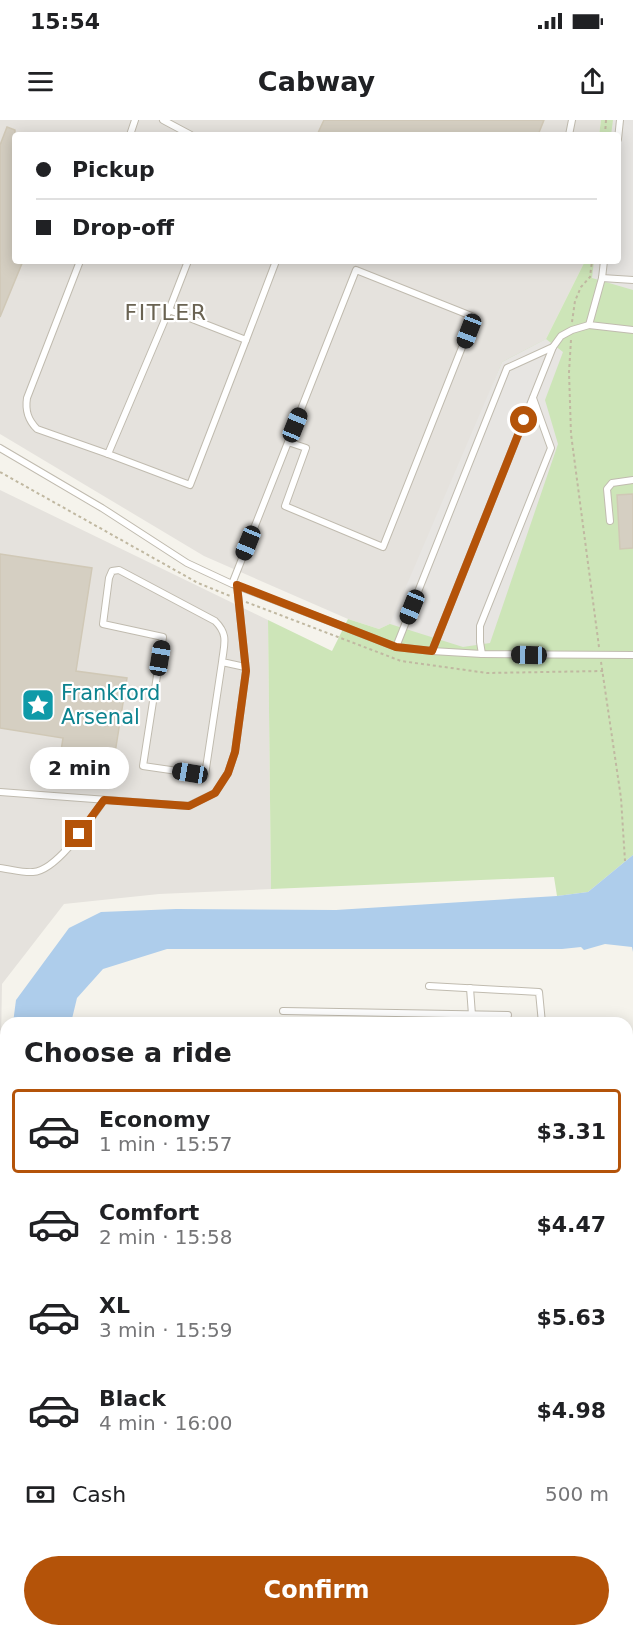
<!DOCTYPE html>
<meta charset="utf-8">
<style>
:root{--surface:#fff;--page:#f2f2f2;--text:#202124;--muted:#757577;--line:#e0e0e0;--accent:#b45309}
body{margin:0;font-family:"DejaVu Sans",sans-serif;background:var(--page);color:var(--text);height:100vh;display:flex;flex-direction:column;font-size:22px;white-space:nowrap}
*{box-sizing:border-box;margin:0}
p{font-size:20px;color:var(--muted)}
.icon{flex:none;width:33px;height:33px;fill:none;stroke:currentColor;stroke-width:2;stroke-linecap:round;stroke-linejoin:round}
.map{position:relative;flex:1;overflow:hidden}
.side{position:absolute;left:0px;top:897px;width:633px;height:620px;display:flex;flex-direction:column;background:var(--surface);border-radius:18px 18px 0 0;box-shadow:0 3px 15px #0003}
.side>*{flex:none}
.guide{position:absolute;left:12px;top:12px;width:609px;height:132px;border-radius:6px;box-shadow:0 3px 15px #0003;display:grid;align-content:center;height:132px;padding:0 24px;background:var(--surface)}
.end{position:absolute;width:27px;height:27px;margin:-14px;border:8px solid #b45309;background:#fff;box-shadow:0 0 0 3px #fff}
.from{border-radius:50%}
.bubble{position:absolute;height:42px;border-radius:21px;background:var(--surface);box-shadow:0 3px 15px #0003;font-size:20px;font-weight:800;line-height:42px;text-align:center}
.car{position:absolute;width:18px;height:36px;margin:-18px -9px;border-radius:8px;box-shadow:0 0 4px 2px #0007;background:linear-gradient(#222 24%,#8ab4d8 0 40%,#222 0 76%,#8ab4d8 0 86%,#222 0)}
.guide b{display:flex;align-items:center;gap:21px;height:57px;font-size:22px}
.guide b+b{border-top:2px solid var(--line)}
.guide i{width:15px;height:15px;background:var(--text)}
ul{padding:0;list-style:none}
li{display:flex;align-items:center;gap:18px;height:84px;margin:0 12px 9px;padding:0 12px;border:3px solid transparent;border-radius:6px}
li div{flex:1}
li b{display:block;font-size:22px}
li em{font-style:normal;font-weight:800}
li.active{border-color:var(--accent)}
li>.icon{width:54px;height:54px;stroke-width:1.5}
h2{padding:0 24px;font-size:27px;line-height:72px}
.pay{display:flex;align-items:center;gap:15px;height:66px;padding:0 24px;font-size:22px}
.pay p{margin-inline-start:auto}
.button{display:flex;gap:12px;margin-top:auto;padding:12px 24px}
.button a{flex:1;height:69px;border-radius:36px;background:var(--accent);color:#fff;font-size:24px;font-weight:800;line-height:69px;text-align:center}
.status{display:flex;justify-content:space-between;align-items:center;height:42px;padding:0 30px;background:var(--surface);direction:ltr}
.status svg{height:16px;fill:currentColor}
header{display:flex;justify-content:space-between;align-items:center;height:78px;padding:0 24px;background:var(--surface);font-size:27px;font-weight:800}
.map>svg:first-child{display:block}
.industrial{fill:#e5e2dd}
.green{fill:#cde5b8}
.parking{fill:#e7e5e2}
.water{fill:#aecdeb}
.building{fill:#d5cfc2;stroke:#d0c8b6;stroke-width:1.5}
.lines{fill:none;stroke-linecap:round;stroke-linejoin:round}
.service-casing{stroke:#c0bbaf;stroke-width:8}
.path{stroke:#c0b8a1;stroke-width:2;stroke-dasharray:3 3;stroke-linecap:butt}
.service{stroke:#fff;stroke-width:6}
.route{stroke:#b45309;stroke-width:8}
.labels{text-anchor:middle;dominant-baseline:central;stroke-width:4.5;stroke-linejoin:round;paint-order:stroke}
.culture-label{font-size:21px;fill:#0d838f;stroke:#fff;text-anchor:start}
.neighbourhood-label{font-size:22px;letter-spacing:1.5px;fill:#6a6352;stroke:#fff}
</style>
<div class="status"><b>15:54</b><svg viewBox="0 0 49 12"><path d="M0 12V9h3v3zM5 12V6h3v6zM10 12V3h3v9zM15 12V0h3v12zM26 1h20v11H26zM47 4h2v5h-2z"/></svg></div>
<header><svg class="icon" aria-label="menu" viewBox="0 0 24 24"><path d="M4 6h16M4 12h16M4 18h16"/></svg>Cabway<svg class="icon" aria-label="share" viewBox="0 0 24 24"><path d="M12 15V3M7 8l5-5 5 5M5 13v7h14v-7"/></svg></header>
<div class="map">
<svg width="633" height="1516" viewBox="0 0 633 1516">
<rect width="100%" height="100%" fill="#f5f3ec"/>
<g class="industrial">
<polygon points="0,0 601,0 599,15 15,15 15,141 585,141 546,219 502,243 396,501 379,509 348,499 204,436 0,314"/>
<polygon points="0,370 268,500 271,769 159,774 64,784 2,864 0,976"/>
</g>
<polygon class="green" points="601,0 633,0 633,735 588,772 557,776 554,757 271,769 268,500 332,531 348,499 379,509 396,501 502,242 546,219 585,141 618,141 618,15 599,15"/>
<g class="parking">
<polygon points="613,0 633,0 633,170 592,158 594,141 618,141 618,15 611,15"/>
<polygon points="546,219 563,232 545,280 558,324 490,523 463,527 390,504 502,242"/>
</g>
<g class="water">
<polygon points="633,735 633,832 632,827 605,824 584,830 581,827 562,829 167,829 103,849 77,878 71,903 13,903 16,880 69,808 101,792 176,789 336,790 557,776 588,772"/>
<polygon points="6,990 6,1059 0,1065 0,1000"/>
</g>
<g class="building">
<polygon points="324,0 544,0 538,15 317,15"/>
<polygon points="7,7 15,10 15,141 23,141 0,197 0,25"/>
<polygon points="633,374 633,428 620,429 617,375"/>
<polygon points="0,434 92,448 76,551 127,558 111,658 58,650 63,618 0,608"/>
</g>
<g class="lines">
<defs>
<g id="service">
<polyline points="163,0 191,15"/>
<polyline points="130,15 135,0"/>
<polyline points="569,15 572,0"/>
<polyline points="618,19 620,0"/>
<path d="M80,141L27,278C25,291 28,300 37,309L108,334L169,190L188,141"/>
<polyline points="604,141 602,158 589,205 633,210"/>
<polyline points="602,158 633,160"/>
<polyline points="169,190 246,220 276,141"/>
<polyline points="0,328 102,388 187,443 232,464 356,150 474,197 383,427 285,386 306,328 288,322"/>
<polyline points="108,334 190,365 246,220"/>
<polyline points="610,401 607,369 612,363 633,360"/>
<polyline points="235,465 396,527 432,531 482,534 633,535"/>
<polyline points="396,527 507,248 553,227 561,216 572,210 589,205"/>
<polyline points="432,531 553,227"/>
<polyline points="482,534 480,522 480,506 551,328 533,278"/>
<path d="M222,542L205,655L143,646L163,517L103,504L109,458L112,451L119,450L215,501C229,515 224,524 222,542L245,547"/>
<polyline points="0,672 188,686 215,673 228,653 235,632 246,551 237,465"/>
<path d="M0,748C10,749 23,753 33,752C57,751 90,700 104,680"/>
<polyline points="429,866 539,872 542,903"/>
<polyline points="470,868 472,895"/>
<polyline points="283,891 508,895"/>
<polyline points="0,1267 6,1268"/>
<polyline points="482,1510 564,1516"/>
<polyline points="193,1516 193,1510"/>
<polyline points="244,1516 244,1510"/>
<polyline points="304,1516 304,1510"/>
<polyline points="414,1516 414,1510"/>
</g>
</defs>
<use href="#service" class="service-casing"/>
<g class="path">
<polyline points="605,15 606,0"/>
<polyline points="572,202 575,181 581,167 590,157 592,141"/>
<polyline points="571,220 569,252 571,314 599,527"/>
<polyline points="0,352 198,463 230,476"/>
<polyline points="246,482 401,541 487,553 603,551"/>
<polyline points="601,542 621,678 625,741"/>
</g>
<use href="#service" class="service"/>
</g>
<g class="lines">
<polyline class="route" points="79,714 104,680 189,686 215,673 228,653 235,632 246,551 237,465 396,527 432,531 524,300"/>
</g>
<defs>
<symbol id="sight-square" viewBox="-11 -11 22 22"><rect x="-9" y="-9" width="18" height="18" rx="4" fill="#0f9aa8" stroke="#fff"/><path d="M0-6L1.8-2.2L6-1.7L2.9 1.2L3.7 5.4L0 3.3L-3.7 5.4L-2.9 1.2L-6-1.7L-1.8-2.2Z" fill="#fff"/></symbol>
</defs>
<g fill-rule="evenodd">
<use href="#sight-square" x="19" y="566" width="38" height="38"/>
</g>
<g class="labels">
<g class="culture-label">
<text x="61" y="573">Frankford<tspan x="61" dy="24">Arsenal</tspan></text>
</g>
<g class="neighbourhood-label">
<text x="166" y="192">FITLER</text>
</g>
</g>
</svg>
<i class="end from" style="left:524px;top:300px"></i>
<i class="end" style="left:79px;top:714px"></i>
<div class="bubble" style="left:30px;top:627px;width:99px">2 min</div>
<i class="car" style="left:469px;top:211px;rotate:201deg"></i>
<i class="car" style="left:295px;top:305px;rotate:22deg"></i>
<i class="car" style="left:248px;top:423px;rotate:202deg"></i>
<i class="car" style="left:412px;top:487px;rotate:202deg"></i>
<i class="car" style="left:529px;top:535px;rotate:271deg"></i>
<i class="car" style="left:160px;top:538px;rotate:9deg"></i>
<i class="car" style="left:190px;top:653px;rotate:279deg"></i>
<div class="guide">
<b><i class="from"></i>Pickup</b>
<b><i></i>Drop-off</b>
</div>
<section class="side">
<h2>Choose a ride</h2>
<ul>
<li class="active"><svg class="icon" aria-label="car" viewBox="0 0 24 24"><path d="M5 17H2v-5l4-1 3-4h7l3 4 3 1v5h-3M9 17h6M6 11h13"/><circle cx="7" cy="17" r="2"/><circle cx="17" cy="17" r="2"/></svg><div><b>Economy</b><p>1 min · 15:57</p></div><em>$3.31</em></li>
<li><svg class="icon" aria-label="car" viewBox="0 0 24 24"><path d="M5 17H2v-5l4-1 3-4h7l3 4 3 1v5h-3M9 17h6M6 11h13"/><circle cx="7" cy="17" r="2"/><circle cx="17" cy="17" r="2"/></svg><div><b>Comfort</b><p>2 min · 15:58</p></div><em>$4.47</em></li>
<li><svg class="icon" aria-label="car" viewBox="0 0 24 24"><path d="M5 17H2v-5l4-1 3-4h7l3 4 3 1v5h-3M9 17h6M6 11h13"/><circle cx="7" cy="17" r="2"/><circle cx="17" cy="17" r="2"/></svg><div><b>XL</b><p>3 min · 15:59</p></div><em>$5.63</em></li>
<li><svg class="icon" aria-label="car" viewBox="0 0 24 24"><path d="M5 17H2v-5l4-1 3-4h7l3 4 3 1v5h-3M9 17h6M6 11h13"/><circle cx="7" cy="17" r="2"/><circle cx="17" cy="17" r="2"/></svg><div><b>Black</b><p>4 min · 16:00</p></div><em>$4.98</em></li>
</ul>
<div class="pay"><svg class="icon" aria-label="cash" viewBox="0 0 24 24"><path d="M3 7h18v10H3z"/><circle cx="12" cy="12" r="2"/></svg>Cash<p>500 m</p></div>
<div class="button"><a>Confirm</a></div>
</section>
</div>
